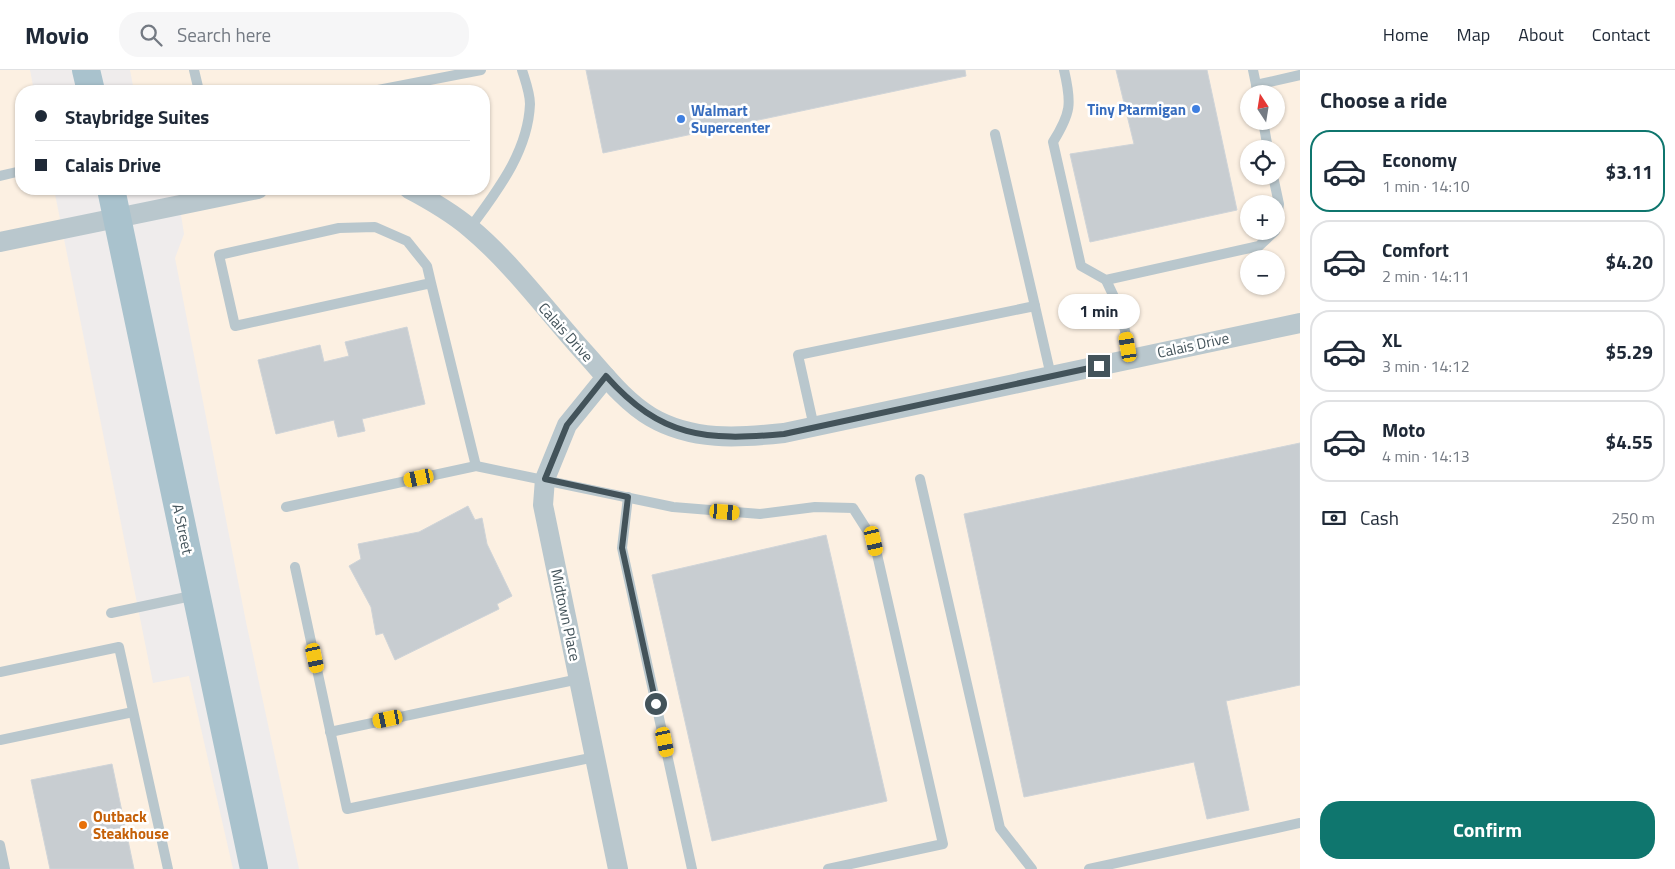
<!DOCTYPE html>
<meta charset="utf-8">
<style>
:root{--surface:#fff;--page:#f6f6f7;--text:#1f2937;--muted:#747a83;--line:#e0e1e3;--accent:#0f766e}
body{margin:0;font-family:"Titillium Web",sans-serif;background:var(--page);color:var(--text);height:100vh;display:flex;flex-direction:column;font-size:19px;white-space:nowrap}
*{box-sizing:border-box;margin:0}
p{font-size:16px;color:var(--muted)}
.icon{flex:none;width:28px;height:28px;fill:none;stroke:currentColor;stroke-width:2;stroke-linecap:round;stroke-linejoin:round}
.map{position:relative;flex:1;overflow:hidden}
.drawer{display:flex;flex-direction:column;background:var(--surface);width:375px}
.drawer>*{flex:none}
.guide{position:absolute;left:15px;top:15px;width:475px;height:110px;border-radius:20px;box-shadow:0 1px 4px #0004;display:grid;align-content:center;height:110px;padding:0 20px;background:var(--surface)}
.needle{width:32px;rotate:348deg}
.buttons{position:absolute;left:1240px;top:15px;display:grid;gap:10px}
.buttons a{display:grid;place-items:center;width:45px;height:45px;border-radius:50%;background:var(--surface);box-shadow:0 1px 4px #0004;font-size:25px}
.end{position:absolute;width:22px;height:22px;margin:-11px;border:6px solid #43535a;background:#fff;box-shadow:0 0 0 2px #fff}
.from{border-radius:50%}
.bubble{position:absolute;height:35px;border-radius:18px;background:var(--surface);box-shadow:0 1px 4px #0004;font-size:16px;font-weight:700;line-height:35px;text-align:center}
.car{position:absolute;width:15px;height:30px;margin:-15px -8px;border-radius:6px;box-shadow:0 0 4px 1px #0007;background:linear-gradient(#f5c518 24%,#345 0 40%,#f5c518 0 76%,#345 0 86%,#f5c518 0)}
.guide b{display:flex;align-items:center;gap:18px;height:48px;font-size:19px}
.guide b+b{border-top:1px solid var(--line)}
.guide i{width:12px;height:12px;background:var(--text)}
ul{padding:0;list-style:none}
li{display:flex;align-items:center;gap:15px;height:82px;margin:0 10px 8px;padding:0 10px;border:2px solid var(--line);border-radius:20px}
li div{flex:1}
li b{display:block;font-size:19px}
li em{font-style:normal;font-weight:700}
li.selected{border-color:var(--accent)}
li>.icon{width:45px;height:45px;stroke-width:1.5}
h2{padding:0 20px;font-size:22px;line-height:60px}
.pay{display:flex;align-items:center;gap:12px;height:55px;padding:0 20px;font-size:19px}
.pay p{margin-inline-start:auto}
.button{display:flex;gap:10px;margin-top:auto;padding:10px 20px}
.button a{flex:1;height:58px;border-radius:20px;background:var(--accent);color:#fff;font-size:20px;font-weight:700;line-height:58px;text-align:center}
header{display:flex;align-items:center;gap:30px;box-sizing:border-box;height:70px;padding:0 25px;background:var(--surface);border-bottom:1px solid var(--line)}
header strong{font-size:24px}
nav{display:flex;gap:28px;margin-inline-start:auto;font-size:18px}
.search{width:350px;height:45px;background:var(--page);display:flex;align-items:center;gap:12px;box-sizing:border-box;padding:0 18px;border-radius:20px;color:var(--muted);font-size:19px}
main{display:flex;flex:1;min-height:0}
.map>svg:first-child{display:block}
.commercial{fill:#fcf0e2;fill-rule:evenodd}
.building{fill:#c8cdd1;stroke:#cfd4d8}
.lines{fill:none;stroke-linecap:round;stroke-linejoin:round}
.service{stroke:#b9c7cd;stroke-width:10}
.minor{stroke:#b9c7cd;stroke-width:20}
.primary{stroke:#a9c2cd;stroke-width:28}
.route{stroke:#43535a;stroke-width:6}
.shop-dot{fill:#3f7fe0;stroke:#fff;stroke-width:2}
.food-dot{fill:#e8710a;stroke:#fff;stroke-width:2}
.labels{text-anchor:middle;dominant-baseline:central;stroke-width:5;stroke-linejoin:round;paint-order:stroke}
.shop-label{font-size:15px;font-weight:bold;fill:#366cbe;stroke:#fff;text-anchor:end}
.street-label{font-size:15px;fill:#43535a;stroke:#fff}
.food-label{font-size:15px;font-weight:bold;fill:#c56008;stroke:#fff;text-anchor:start}
</style>
<header>
<strong>Movio</strong>
<div class="search"><svg class="icon" aria-label="search" viewBox="0 0 24 24"><circle cx="10" cy="10" r="6"/><path d="M15 15l6 6"/></svg>Search here</div>
<nav><a>Home</a><a>Map</a><a>About</a><a>Contact</a></nav>
</header>
<main>
<div class="map">
<svg width="1300" height="799" viewBox="0 0 1300 799">
<rect width="100%" height="100%" fill="#efecec"/>
<g class="commercial">
<polygon points="0,0 30,0 34,21 21,21 21,119 54,119 153,613 189,606 233,799 0,799"/>
<path d="M130,0H1300V799H299L246,552L175,188L184,164L177,119H484V21H134ZM1249,24H1276V51H1249ZM1249,79H1276V106H1249ZM1249,134H1276V161H1249ZM1249,189H1276V216H1249Z"/>
</g>
<g class="building">
<polygon points="586,0 965,0 966,6 603,83"/>
<polygon points="1116,0 1207,0 1237,140 1090,172 1070,84 1134,74"/>
<polygon points="407,257 425,334 362,349 365,361 338,367 334,350 276,364 258,290 320,275 324,292 349,286 345,272"/>
<polygon points="1300,373 1300,615 1226,631 1249,740 1207,749 1194,692 1024,727 964,444"/>
<polygon points="468,436 475,450 482,448 487,474 512,526 497,534 499,539 395,590 383,563 376,565 371,537 349,496 361,489 358,474 419,462"/>
<polygon points="826,465 887,731 712,771 652,505"/>
<polygon points="112,694 134,799 50,799 31,710"/>
</g>
<g class="lines">
<g class="service">
<polyline points="194,0 199,21"/>
<path d="M1064,0C1072,34 1071,43 1053,72L1081,196L1106,210L1259,176L1275,161"/>
<polyline points="1253,0 1258,24"/>
<polyline points="1256,15 1300,5"/>
<polyline points="373,21 481,0"/>
<polyline points="1263,51 1268,79"/>
<polyline points="995,64 1035,236"/>
<polyline points="0,106 21,101"/>
<polyline points="1273,106 1279,134 1276,156"/>
<path d="M470,158C497,121 528,82 530,34C530,23 525,10 522,0"/>
<polyline points="1106,210 1122,244 1130,289"/>
<polyline points="431,213 235,256 219,185 339,158 375,157 407,171 427,196 431,213 476,396"/>
<polyline points="814,357 798,285 1035,236 1051,306"/>
<polyline points="920,409 1000,758 1032,799"/>
<polyline points="628,427 622,478 692,799"/>
<polyline points="286,437 476,396 673,437 760,444 815,437 853,438 874,471 943,774 828,799"/>
<polyline points="295,497 347,739 595,687"/>
<polyline points="111,543 196,525"/>
<polyline points="0,602 119,577 168,799"/>
<polyline points="330,662 579,609"/>
<polyline points="0,670 133,642"/>
<polyline points="0,775 5,799"/>
<polyline points="1089,799 1300,753"/>
</g>
<g class="minor">
<path d="M409,119C430,130 452,143 470,158C512,193 546,240 583,281C604,304 624,331 651,347C692,371 738,368 784,363L1300,253"/>
<polyline points="0,172 258,119"/>
<polyline points="606,307 567,355 545,409 543,435 618,799"/>
</g>
<g class="primary">
<polyline points="86,0 91,21"/>
<polyline points="111,119 254,799"/>
</g>
</g>
<g class="lines">
<path class="route" d="M656,634L622,478L628,427L545,409L567,355L606,306C661,368 706,371 784,364L1099,296"/>
</g>
<g class="shop-dot">
<circle cx="1196" cy="39" r="5"/>
<circle cx="681" cy="49" r="5"/>
</g>
<circle class="food-dot" cx="83" cy="755" r="5"/>
<g class="labels">
<g class="shop-label">
<text x="1186" y="39">Tiny Ptarmigan</text>
<text x="691" y="40" text-anchor="start">Walmart<tspan x="691" dy="17">Supercenter</tspan></text>
</g>
<g class="street-label">
<text transform="translate(566 262) rotate(48)">Calais Drive</text>
<text transform="translate(1193 275) rotate(-12)">Calais Drive</text>
<text transform="translate(183 459) rotate(78)">A Street</text>
<text transform="translate(566 545) rotate(78)">Midtown Place</text>
</g>
<g class="food-label">
<text x="93" y="746">Outback<tspan x="93" dy="17">Steakhouse</tspan></text>
</g>
</g>
</svg>
<div class="buttons">
<a><svg class="needle" viewBox="-14 -14 28 28"><path d="M0-13l5 13h-10z" fill="#e53935"/><path d="M0 13l5-13h-10z" fill="#747a83"/></svg></a>
<a><svg class="icon" aria-label="locate" viewBox="0 0 24 24"><circle cx="12" cy="12" r="6"/><path d="M12 2v4M12 18v4M2 12h4M18 12h4"/></svg></a>
<a>+</a>
<a>−</a>
</div>
<i class="end from" style="left:656px;top:634px"></i>
<i class="end" style="left:1099px;top:296px"></i>
<div class="bubble" style="left:1058px;top:224px;width:82px">1 min</div>
<i class="car" style="left:1128px;top:277px;rotate:350deg"></i>
<i class="car" style="left:419px;top:408px;rotate:258deg"></i>
<i class="car" style="left:725px;top:442px;rotate:95deg"></i>
<i class="car" style="left:874px;top:471px;rotate:167deg"></i>
<i class="car" style="left:315px;top:588px;rotate:168deg"></i>
<i class="car" style="left:388px;top:649px;rotate:258deg"></i>
<i class="car" style="left:665px;top:672px;rotate:168deg"></i>
<div class="guide">
<b><i class="from"></i>Staybridge Suites</b>
<b><i></i>Calais Drive</b>
</div>
</div>
<section class="drawer">
<h2>Choose a ride</h2>
<ul>
<li class="selected"><svg class="icon" aria-label="car" viewBox="0 0 24 24"><path d="M5 17H2v-5l4-1 3-4h7l3 4 3 1v5h-3M9 17h6M6 11h13"/><circle cx="7" cy="17" r="2"/><circle cx="17" cy="17" r="2"/></svg><div><b>Economy</b><p>1 min · 14:10</p></div><em>$3.11</em></li>
<li><svg class="icon" aria-label="car" viewBox="0 0 24 24"><path d="M5 17H2v-5l4-1 3-4h7l3 4 3 1v5h-3M9 17h6M6 11h13"/><circle cx="7" cy="17" r="2"/><circle cx="17" cy="17" r="2"/></svg><div><b>Comfort</b><p>2 min · 14:11</p></div><em>$4.20</em></li>
<li><svg class="icon" aria-label="car" viewBox="0 0 24 24"><path d="M5 17H2v-5l4-1 3-4h7l3 4 3 1v5h-3M9 17h6M6 11h13"/><circle cx="7" cy="17" r="2"/><circle cx="17" cy="17" r="2"/></svg><div><b>XL</b><p>3 min · 14:12</p></div><em>$5.29</em></li>
<li><svg class="icon" aria-label="car" viewBox="0 0 24 24"><path d="M5 17H2v-5l4-1 3-4h7l3 4 3 1v5h-3M9 17h6M6 11h13"/><circle cx="7" cy="17" r="2"/><circle cx="17" cy="17" r="2"/></svg><div><b>Moto</b><p>4 min · 14:13</p></div><em>$4.55</em></li>
</ul>
<div class="pay"><svg class="icon" aria-label="cash" viewBox="0 0 24 24"><path d="M3 7h18v10H3z"/><circle cx="12" cy="12" r="2"/></svg>Cash<p>250 m</p></div>
<div class="button"><a>Confirm</a></div>
</section>
</main>
